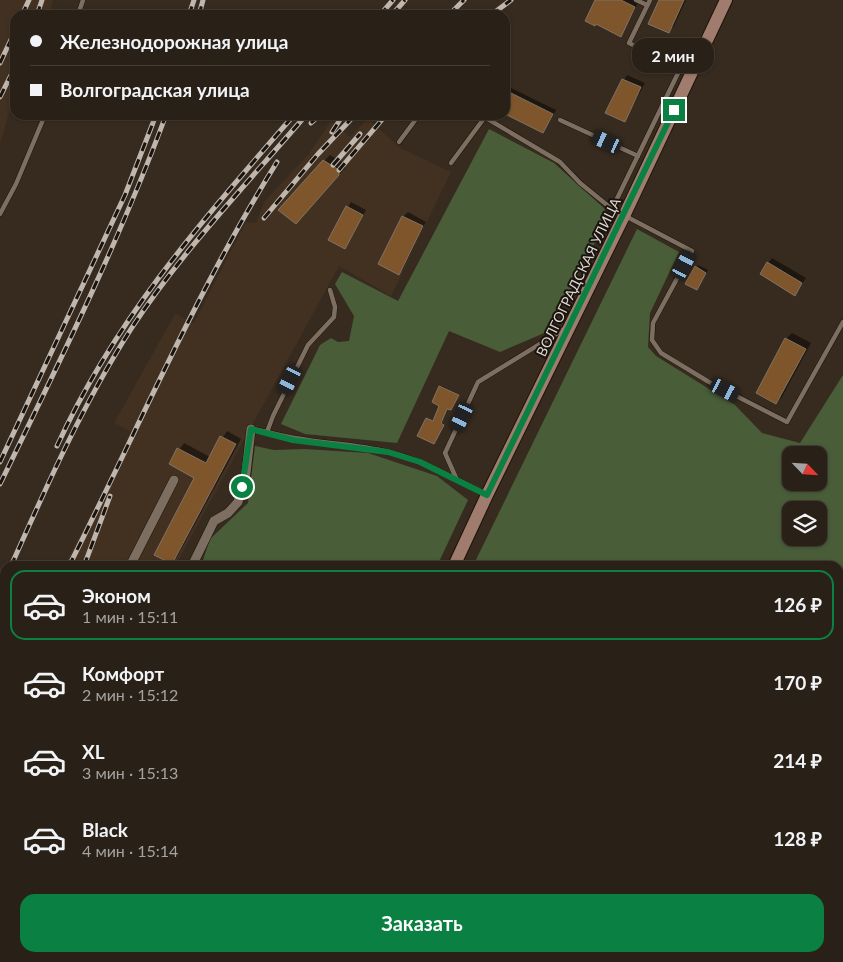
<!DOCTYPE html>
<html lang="ru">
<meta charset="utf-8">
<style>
:root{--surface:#292017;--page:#352d24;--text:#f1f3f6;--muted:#a5a3a1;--line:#453e36;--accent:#0b8043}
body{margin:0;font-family:Lato,sans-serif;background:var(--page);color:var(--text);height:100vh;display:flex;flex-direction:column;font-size:19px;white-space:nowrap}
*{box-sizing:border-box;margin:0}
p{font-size:16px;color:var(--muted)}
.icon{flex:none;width:28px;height:28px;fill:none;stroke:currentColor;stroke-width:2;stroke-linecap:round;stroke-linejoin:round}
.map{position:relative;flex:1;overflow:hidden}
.drawer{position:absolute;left:0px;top:561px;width:844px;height:401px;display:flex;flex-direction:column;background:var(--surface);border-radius:15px 15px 0 0;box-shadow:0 1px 4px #0004,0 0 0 1px var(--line)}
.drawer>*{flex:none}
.top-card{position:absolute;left:10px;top:10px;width:500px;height:110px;border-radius:15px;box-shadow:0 1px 4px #0004,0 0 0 1px var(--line);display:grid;align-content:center;height:110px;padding:0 20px;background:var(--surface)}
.needle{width:32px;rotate:115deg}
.fabs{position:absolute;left:782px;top:446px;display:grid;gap:10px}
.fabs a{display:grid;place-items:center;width:45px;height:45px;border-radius:10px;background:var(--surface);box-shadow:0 1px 4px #0004,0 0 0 1px var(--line);font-size:25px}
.end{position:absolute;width:22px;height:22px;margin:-11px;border:6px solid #0b8043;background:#fff;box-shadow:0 0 0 2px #fff}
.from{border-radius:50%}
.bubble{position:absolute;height:35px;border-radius:15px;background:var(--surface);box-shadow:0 1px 4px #0004,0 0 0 1px var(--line);font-size:16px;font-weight:700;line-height:35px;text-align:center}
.car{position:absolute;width:15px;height:30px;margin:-15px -8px;border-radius:6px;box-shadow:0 0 4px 1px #0007;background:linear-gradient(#222 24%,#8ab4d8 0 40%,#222 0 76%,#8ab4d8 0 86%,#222 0)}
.top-card b{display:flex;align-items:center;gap:18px;height:48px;font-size:19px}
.top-card b+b{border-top:1px solid var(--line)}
.top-card i{width:12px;height:12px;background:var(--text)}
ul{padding:9px 0 0;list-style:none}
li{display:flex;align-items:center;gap:15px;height:70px;margin:0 10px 8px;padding:0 10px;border:2px solid transparent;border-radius:15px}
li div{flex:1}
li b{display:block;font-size:19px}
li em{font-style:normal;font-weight:700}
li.on{border-color:var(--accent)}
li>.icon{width:45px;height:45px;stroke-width:1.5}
.cta{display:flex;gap:10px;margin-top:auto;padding:10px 20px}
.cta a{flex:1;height:58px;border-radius:15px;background:var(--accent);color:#fff;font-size:20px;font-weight:700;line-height:58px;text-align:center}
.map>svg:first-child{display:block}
.built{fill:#423120}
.green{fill:#495d39;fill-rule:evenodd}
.shadow{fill:#0007}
.building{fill:#7f552c;stroke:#817366}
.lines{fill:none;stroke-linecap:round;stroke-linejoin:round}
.service-casing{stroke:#1e1308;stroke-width:5.5}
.minor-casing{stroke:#1e1308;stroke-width:10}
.secondary-casing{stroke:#1e1308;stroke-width:14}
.service{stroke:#7d6e62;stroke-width:4.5}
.minor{stroke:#7d6e62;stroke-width:9}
.secondary{stroke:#a07c6f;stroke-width:12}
.rail-casing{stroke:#bfb6ae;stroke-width:5}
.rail{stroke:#1a140f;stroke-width:3;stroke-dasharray:9;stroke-linecap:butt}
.route{stroke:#0b8043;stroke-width:6}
.labels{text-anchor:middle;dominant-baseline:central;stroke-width:4;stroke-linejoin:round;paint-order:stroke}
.street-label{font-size:14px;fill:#dfd6cf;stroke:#1a140f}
</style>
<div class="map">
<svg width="843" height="962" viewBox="0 0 843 962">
<rect width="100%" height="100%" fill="#372b1f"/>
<g class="built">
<polygon points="0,0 53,0 49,15 15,15 15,91 0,144"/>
<polygon points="368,119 400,148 451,172 391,296 339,266 175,566 64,566 134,433 114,423 175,314 194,323 246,222 256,223 264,202 308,155 331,121 350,137"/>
<polygon points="5,684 5,792 0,790 0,697"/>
</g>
<g class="green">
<polygon points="489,129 554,163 605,209 603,227 549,331 500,352 449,331 397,443 305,434 281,424 320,345 331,338 338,342 349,341 354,316 335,284 342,272 398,301"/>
<path d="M637,229L679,252L650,313L648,347L656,356L735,405L762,433L800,443L843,375V577L839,580V566H473ZM791,455H819V482H791ZM791,510H819V538H791Z"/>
<polygon points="255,446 274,450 305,449 368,453 437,476 468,500 437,566 201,566 210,539 248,503"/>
<polygon points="158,958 248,958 246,962 156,962"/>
<polygon points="286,958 352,958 362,962 284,962"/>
</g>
<g class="shadow">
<polygon points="596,0 632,0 638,3 620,35"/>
<polygon points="661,0 686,0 674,26 668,32"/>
<polygon points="627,75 645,83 625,120 607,112"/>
<polygon points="505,85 556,110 543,132 505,114"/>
<polygon points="330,155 345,164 345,168 302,217 324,161"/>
<polygon points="351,202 366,210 345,248 329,240"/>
<polygon points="408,212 426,222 403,269 399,273 403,217"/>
<polygon points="772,258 806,278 795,294 761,273"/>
<polygon points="698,265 708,270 699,286 696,267"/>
<polygon points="792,333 811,343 782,397 776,403 757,393 786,339"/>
<polygon points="441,386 459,394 452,408 448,408 441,422 444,424 435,441 427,419 435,421 441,405 433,401"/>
<polygon points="227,431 241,439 177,557 171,563 196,478 170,464 184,443 210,457"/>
<polygon points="843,619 843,636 839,639 839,623"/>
<polygon points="5,628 5,655 0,666 0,640"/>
<polygon points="843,774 843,788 839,792 839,778"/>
<polygon points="4,806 5,807 5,835 0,833 0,811"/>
<rect x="839" y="903" width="4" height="21"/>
<polygon points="54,958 80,958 78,962 53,962"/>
<polygon points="436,958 453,958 451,962 434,962"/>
<polygon points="695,958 755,958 754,962 708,962"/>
<polygon points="773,958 817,958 834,959 834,962 772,962"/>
</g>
<g class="building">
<polygon points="595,0 621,0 635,7 621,37 596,24 595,26 585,21"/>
<polygon points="659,0 684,0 669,33 648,24"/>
<polygon points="622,79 641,87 625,122 605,113"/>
<polygon points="505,90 553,114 543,133 505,114"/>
<polygon points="323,160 339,170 339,175 296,224 278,210"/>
<polygon points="346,206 363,215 345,249 328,240"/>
<polygon points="402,216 423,226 399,275 378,264"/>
<polygon points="767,262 802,283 795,296 760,274"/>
<polygon points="695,266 706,273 697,290 685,284"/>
<polygon points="785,338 806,349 776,404 756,393"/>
<polygon points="439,386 459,395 451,410 447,409 441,423 444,425 434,444 417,436 426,418 433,421 439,406 432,402"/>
<polygon points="220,436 236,444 172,564 154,555 194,478 169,464 177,448 206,463"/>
</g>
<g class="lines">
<defs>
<g id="service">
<polyline points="636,0 647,5"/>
<polyline points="650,0 629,43 691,74"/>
<polyline points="78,15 83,0"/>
<polyline points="680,69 612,209 692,251 653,323 652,340 661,353 709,382 787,422 843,322"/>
<polyline points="481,115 560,162 580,183 612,209"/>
<polyline points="560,120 638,156"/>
<polyline points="399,142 419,115"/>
<polyline points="451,163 485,117"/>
<polyline points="0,214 16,184 45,115"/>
<polyline points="252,429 267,432 273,416 308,345 334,317 335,307 330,290"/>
<path d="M267,432C307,444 349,442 389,452C423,461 454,478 485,494"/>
<polyline points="457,480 445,453 478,382 566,328"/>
<polyline points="839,709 843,715"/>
<polyline points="0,920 5,920"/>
<polyline points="369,958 377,962"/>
</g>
<g id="minor">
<polyline points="130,566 174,480"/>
<polyline points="192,566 214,521 228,513 238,502 246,473 251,429"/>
<polyline points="839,594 843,591"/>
<polyline points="839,820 843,817"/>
<polyline points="839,955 843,955"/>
<polyline points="34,962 35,958"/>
<polyline points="403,962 407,958"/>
<polyline points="622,962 625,958"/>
<polyline points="759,962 760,958"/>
</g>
<g id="secondary">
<polyline points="454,566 487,495 624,216 726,0"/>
<polyline points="267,962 269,958"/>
</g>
</defs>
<use href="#service" class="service-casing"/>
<use href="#minor" class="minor-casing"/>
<use href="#secondary" class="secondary-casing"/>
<use href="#service" class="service"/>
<use href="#minor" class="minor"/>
<use href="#secondary" class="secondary"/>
<defs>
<g id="rail">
<polyline points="22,15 29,0"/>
<polyline points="37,15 42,0"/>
<polyline points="189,15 194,0"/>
<polyline points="199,15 203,0"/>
<polyline points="380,15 393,0"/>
<polyline points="392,15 405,0"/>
<polyline points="449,15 464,0"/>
<polyline points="491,15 511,0"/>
<polyline points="0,63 15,31"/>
<polyline points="0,97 15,67"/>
<polyline points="311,123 320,115"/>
<polyline points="332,132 343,115"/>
<polyline points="333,165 360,134"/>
<polyline points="339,170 386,115"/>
<polyline points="264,218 318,154 355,115"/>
<path d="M57,446C117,316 202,221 294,115"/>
<polyline points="0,462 125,195 156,115"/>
<path d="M0,484C59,363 119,242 166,115"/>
<path d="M11,566C47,485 83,404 131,329C181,252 246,185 306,115"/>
<path d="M69,566C137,431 197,290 277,162"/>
<polyline points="84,566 110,496"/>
<polyline points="0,592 5,581"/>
<polyline points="0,714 5,703"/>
<polyline points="0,757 5,746"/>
</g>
</defs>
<use href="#rail" class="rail-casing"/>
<use href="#rail" class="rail"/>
</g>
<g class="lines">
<polyline class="route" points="242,487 251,429 293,440 388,452 420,462 487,495 674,110"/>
</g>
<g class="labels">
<g class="street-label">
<text transform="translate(578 277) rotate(-64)">ВОЛГОГРАДСКАЯ УЛИЦА</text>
</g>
</g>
</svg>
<div class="fabs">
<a><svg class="needle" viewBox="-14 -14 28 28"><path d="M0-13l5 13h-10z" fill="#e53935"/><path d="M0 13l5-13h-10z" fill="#a5a3a1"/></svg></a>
<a><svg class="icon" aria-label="layers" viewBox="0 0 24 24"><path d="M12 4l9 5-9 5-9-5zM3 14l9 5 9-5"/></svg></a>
</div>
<i class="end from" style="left:242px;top:487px"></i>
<i class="end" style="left:674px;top:110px"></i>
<div class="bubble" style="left:632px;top:38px;width:82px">2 мин</div>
<i class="car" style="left:607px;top:142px;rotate:295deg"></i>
<i class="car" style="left:684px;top:265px;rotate:28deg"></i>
<i class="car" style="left:290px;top:380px;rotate:206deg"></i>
<i class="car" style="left:725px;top:390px;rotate:117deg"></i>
<i class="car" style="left:462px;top:417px;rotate:205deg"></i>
<div class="top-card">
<b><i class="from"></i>Железнодорожная улица</b>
<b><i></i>Волгоградская улица</b>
</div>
<section class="drawer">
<ul>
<li class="on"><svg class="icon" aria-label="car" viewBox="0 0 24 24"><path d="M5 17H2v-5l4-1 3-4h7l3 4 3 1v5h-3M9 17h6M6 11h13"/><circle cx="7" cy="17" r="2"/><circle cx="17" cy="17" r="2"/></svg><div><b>Эконом</b><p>1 мин · 15:11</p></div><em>126 ₽</em></li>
<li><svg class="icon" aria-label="car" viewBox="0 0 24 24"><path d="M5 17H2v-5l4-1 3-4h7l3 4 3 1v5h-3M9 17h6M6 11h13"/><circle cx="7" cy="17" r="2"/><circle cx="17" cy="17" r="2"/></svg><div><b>Комфорт</b><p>2 мин · 15:12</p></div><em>170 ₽</em></li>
<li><svg class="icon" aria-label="car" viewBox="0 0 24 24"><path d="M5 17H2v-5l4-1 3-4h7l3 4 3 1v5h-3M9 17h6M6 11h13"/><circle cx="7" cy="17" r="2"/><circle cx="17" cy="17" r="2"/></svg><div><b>XL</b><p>3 мин · 15:13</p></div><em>214 ₽</em></li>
<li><svg class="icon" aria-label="car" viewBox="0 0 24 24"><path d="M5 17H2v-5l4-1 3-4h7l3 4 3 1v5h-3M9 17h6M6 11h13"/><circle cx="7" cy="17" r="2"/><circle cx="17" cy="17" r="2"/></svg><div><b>Black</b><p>4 мин · 15:14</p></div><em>128 ₽</em></li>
</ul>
<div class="cta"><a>Заказать</a></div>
</section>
</div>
